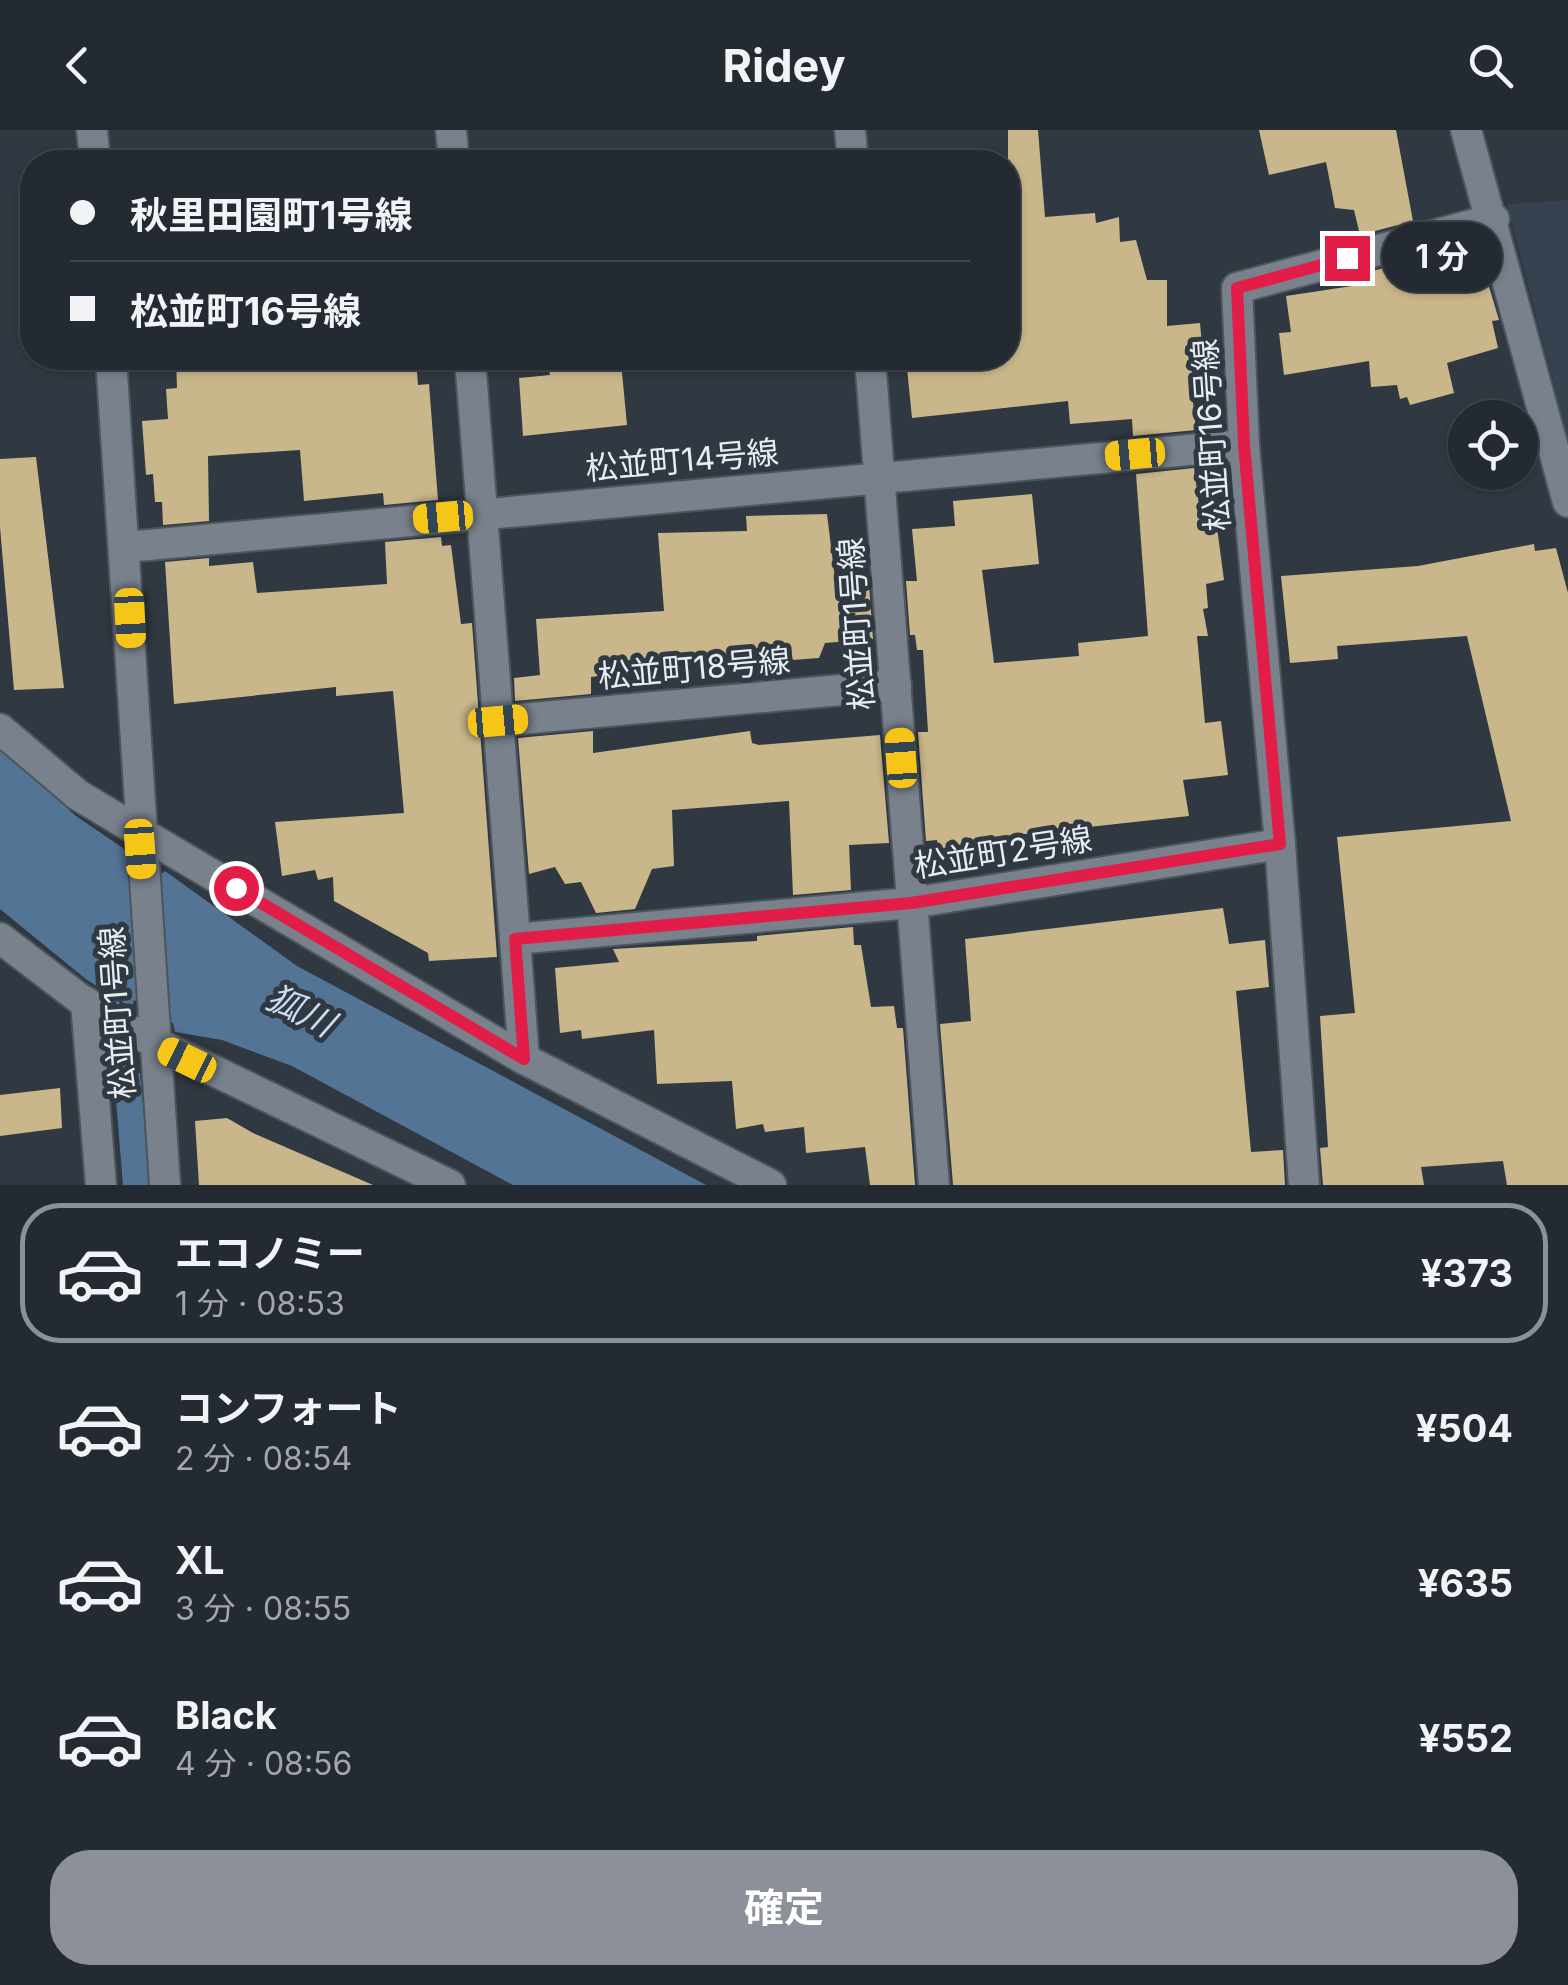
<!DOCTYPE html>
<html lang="ja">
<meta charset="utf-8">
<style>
:root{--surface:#242a31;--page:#30363d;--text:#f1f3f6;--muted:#a3a7ab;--line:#41464d;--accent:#8c9099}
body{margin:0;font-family:Inter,"Noto Sans JP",sans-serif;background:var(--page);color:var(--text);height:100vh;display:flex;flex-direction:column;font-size:38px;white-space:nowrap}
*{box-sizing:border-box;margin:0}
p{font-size:32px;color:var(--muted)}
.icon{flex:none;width:55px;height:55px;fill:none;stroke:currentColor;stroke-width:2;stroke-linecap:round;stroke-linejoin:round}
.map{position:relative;height:1055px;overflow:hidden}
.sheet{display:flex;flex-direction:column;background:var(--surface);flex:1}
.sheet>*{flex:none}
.guide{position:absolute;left:20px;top:20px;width:1000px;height:220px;border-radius:40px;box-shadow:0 2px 8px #0004,0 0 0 2px var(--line);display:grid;align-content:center;height:220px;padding:0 50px;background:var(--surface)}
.buttons{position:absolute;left:1448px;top:270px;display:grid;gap:20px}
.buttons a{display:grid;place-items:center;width:90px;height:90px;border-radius:50%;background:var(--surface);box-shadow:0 2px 8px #0004,0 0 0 2px var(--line);font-size:50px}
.end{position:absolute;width:45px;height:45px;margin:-22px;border:12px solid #e11d48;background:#fff;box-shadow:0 0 0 5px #fff}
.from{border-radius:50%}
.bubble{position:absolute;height:70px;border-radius:35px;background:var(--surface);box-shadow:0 2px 8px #0004,0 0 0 2px var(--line);font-size:32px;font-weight:700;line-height:70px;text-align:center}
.car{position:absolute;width:30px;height:60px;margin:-30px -15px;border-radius:12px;box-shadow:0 0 8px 2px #0007;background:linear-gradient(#f5c518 24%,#345 0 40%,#f5c518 0 76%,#345 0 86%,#f5c518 0)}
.guide b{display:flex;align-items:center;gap:35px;height:95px;font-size:38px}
.guide b+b{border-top:2px solid var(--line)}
.guide i{width:25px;height:25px;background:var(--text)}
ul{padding:18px 0 0;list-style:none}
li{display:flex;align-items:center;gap:30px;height:140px;margin:0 20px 15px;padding:0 30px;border:5px solid transparent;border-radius:40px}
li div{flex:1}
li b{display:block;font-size:38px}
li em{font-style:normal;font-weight:700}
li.active{border-color:var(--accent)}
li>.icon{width:90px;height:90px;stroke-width:1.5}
.action{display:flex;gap:20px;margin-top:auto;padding:20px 50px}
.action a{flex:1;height:115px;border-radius:40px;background:var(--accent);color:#fff;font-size:40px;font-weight:700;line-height:115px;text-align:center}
header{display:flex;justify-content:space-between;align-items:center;height:130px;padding:0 50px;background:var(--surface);font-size:45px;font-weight:700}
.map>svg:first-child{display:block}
.built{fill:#364250}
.water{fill:#547495}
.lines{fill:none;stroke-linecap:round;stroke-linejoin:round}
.stream{stroke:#547495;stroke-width:15}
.building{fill:#c9b68a}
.street-casing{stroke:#4d555c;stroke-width:34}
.street{stroke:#78818c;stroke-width:30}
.route{stroke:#e11d48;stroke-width:12}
.labels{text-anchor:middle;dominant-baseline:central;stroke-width:10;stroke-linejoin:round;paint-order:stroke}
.street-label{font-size:32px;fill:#e7edf3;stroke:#303841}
.water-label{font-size:35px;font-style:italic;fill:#c9def4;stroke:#303841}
</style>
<header><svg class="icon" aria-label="back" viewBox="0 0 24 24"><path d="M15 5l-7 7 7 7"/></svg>Ridey<svg class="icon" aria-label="search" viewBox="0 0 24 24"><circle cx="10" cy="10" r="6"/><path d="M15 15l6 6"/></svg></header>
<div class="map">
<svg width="1568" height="1055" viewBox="0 0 1568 1055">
<rect width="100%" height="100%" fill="#303841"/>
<polygon class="built" points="1568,70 1568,309 1507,74"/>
<g class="water">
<polygon points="0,618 76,686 161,744 165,741 297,836 706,1055 513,1055 292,936 222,910 175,902 173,893 134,870 132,878 87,850 0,779"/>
<polygon points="140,943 150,1055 123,1055 114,946"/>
</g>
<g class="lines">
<polyline class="stream" points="109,845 121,962"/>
</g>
<g class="building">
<polygon points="1008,0 1038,0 1045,87 1095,83 1096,93 1119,87 1120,112 1136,110 1147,150 1167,150 1167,196 1200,193 1206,262 1192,263 1196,300 1133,306 1132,289 1070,294 1068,271 912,288 906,228 1008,228"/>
<polygon points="1259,0 1396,0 1413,91 1360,105 1354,80 1335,78 1326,32 1269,45"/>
<polygon points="1476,113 1499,190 1492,191 1498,218 1447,233 1454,263 1410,275 1407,267 1400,269 1397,255 1371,257 1369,231 1284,245 1279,203 1291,202 1286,166 1372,153 1369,142"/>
<polygon points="176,228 416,228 418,255 429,254 438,370 384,375 383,363 304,371 300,320 208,326 209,391 163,395 162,372 155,372 153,344 146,345 142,291 168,289 166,259 177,258"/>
<polygon points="547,228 621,232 627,295 523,306 519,248 550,245"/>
<polygon points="36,327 64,558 14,560 0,397 0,329"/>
<polygon points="1194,338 1199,376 1214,375 1224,450 1206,454 1208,478 1203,479 1208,506 1197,506 1205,593 1221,591 1228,645 1183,650 1189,686 979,709 980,724 939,729 937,710 926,711 918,602 928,602 923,520 917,520 915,505 910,505 906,451 917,451 912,399 955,396 953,371 1032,364 1039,434 982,440 994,533 1079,526 1078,513 1148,506 1136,344"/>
<polygon points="827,384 836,457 869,454 873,509 825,513 819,528 713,536 712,527 610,532 609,545 591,547 591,564 515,571 514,548 540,545 536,489 664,481 658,403 747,401 746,386"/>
<polygon points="441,407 442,416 451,415 461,494 472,493 497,827 429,831 428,823 334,771 333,747 318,750 315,740 282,746 275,692 404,683 393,561 336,566 336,557 174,574 165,432 209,428 209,436 253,432 257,463 387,454 385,412"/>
<polygon points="1534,414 1535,421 1556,418 1568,463 1568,1055 1507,1055 1503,1031 1421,1037 1424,1055 1323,1055 1320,1018 1328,1017 1320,886 1355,883 1337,707 1511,691 1467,506 1337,516 1338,529 1290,533 1281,446 1418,436"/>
<polygon points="593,601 593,623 750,601 752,613 759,615 880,605 889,713 849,715 851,760 793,765 789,671 672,680 674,736 652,739 635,779 596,783 581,752 565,754 555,737 529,744 518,608"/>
<polygon points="1223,778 1229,814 1265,810 1269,857 1236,861 1251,1022 1283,1020 1285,1055 953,1055 940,894 971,891 965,809"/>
<polygon points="853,797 854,815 861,815 871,877 894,876 897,898 903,898 915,1055 870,1055 865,1017 806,1023 804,997 765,1002 763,994 736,999 732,951 657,954 654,900 582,909 581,900 560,903 555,838 619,832 613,819 757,811 757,806"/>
<polygon points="60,958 62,998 0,1006 0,965"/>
<polygon points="227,988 253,1003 373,1055 199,1055 195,991"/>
</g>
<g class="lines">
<defs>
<g id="street">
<polyline points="92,0 95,32"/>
<polyline points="451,0 454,32"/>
<polyline points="850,0 853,32"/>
<polyline points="1466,0 1568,372"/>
<polyline points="111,228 165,1055"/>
<polyline points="470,228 515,809"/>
<polyline points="870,228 934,1055"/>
<polyline points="126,417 1244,315"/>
<polyline points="498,591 896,555"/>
<polyline points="0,599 78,665 140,702 524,929 771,1055"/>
<polyline points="1280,714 1244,315 1237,158 1494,89"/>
<polyline points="0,808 105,888 450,1055"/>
<polyline points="86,872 101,1055"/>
<polyline points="524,929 515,809 911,773 1280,714 1304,1055"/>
</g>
</defs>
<use href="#street" class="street-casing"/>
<use href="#street" class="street"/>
</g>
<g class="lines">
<polyline class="route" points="236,758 524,929 515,809 911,773 1280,714 1244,315 1237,158 1347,128"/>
</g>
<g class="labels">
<g class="street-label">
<text transform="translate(1211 305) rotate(-94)">松並町16号線</text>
<text transform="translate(682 330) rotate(-5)">松並町14号線</text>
<text transform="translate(856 494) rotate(-94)">松並町1号線</text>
<text transform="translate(694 538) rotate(-5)">松並町18号線</text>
<text transform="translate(1003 722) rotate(-9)">松並町2号線</text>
<text transform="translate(117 883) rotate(-94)">松並町1号線</text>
</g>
<g class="water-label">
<text transform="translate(301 880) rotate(27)">狐川</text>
</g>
</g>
</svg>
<div class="buttons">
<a><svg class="icon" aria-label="locate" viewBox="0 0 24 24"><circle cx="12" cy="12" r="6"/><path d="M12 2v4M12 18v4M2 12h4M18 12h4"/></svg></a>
</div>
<i class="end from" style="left:236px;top:758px"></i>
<i class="end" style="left:1347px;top:128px"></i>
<div class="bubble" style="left:1382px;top:92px;width:120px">1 分</div>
<i class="car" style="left:1135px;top:324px;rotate:265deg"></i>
<i class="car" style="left:443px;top:387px;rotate:265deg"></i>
<i class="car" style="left:130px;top:488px;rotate:177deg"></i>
<i class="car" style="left:498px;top:591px;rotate:85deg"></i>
<i class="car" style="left:901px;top:628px;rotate:356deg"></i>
<i class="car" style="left:140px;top:719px;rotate:176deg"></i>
<i class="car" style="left:187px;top:930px;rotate:296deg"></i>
<div class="guide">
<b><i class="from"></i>秋里田園町1号線</b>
<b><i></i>松並町16号線</b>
</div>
</div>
<section class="sheet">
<ul>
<li class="active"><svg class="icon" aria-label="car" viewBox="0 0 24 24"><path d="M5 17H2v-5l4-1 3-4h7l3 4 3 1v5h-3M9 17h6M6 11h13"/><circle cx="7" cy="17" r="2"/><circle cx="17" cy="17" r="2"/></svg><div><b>エコノミー</b><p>1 分 · 08:53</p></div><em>¥373</em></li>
<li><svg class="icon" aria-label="car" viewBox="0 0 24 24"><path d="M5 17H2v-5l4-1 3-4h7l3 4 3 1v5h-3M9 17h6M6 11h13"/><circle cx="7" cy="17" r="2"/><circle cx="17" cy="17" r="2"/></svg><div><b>コンフォート</b><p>2 分 · 08:54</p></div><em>¥504</em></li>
<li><svg class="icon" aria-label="car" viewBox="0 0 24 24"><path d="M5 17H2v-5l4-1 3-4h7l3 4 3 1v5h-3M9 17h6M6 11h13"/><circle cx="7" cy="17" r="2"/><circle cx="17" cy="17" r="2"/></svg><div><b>XL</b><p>3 分 · 08:55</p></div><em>¥635</em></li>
<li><svg class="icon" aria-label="car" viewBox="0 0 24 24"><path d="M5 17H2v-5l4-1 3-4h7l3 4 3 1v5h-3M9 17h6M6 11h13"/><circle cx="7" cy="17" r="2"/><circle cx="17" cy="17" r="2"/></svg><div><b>Black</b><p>4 分 · 08:56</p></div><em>¥552</em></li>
</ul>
<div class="action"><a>確定</a></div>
</section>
